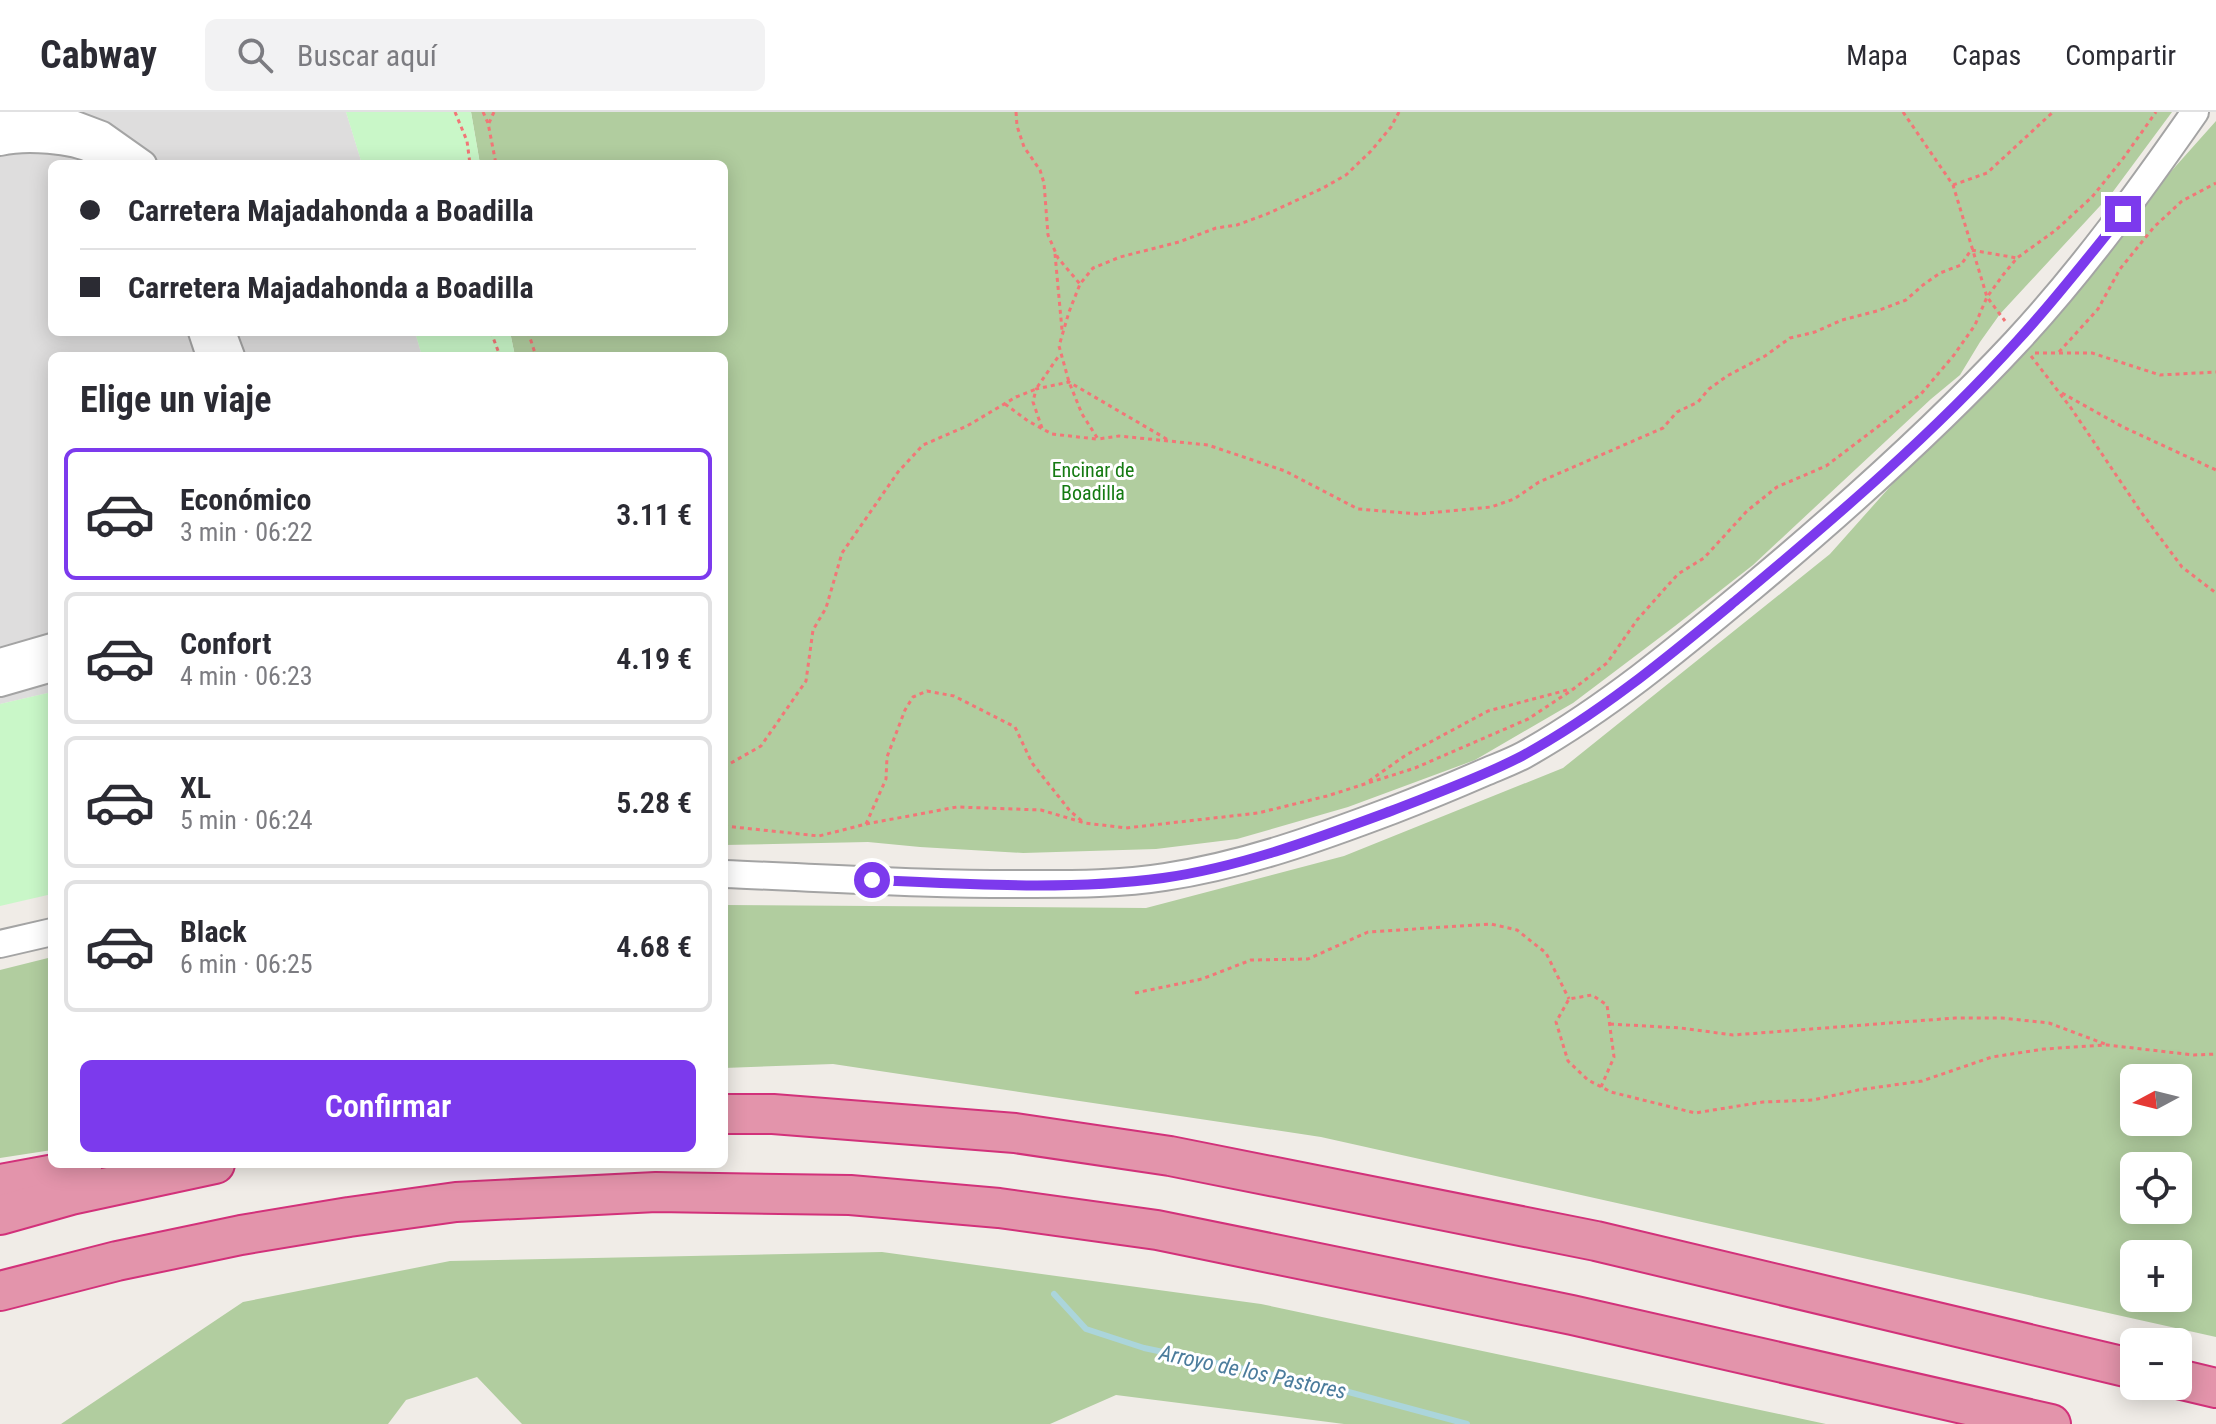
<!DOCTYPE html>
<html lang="es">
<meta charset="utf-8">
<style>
:root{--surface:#fff;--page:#f2f2f3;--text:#2b2b33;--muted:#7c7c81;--line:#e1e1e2;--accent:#7c3aed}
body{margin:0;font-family:"Roboto Condensed",sans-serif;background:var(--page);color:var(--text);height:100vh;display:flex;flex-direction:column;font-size:30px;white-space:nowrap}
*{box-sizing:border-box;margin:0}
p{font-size:26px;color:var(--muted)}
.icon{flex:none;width:44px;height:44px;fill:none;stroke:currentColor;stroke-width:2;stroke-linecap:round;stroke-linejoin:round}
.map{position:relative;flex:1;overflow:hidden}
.details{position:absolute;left:48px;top:240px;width:680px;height:816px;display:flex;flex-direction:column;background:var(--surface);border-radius:12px;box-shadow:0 4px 20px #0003}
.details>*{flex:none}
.banner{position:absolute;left:48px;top:48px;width:680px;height:176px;border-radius:12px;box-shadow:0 4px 20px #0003;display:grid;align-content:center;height:176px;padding:0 32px;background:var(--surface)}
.needle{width:52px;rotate:263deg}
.tools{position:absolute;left:2120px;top:952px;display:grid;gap:16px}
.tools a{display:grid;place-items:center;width:72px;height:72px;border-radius:12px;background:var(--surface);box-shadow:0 4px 20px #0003;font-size:40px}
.end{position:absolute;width:36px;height:36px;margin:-18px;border:10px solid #7c3aed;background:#fff;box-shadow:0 0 0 4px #fff}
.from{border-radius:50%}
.banner b{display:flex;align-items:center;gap:28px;height:76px;font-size:30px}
.banner b+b{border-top:2px solid var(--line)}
.banner i{width:20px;height:20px;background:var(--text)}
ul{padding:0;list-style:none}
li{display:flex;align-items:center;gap:24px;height:132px;margin:0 16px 12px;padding:0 16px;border:4px solid var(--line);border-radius:12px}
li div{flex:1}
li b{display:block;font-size:30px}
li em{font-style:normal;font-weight:600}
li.active{border-color:var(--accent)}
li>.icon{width:72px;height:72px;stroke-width:1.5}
h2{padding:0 32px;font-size:36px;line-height:96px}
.button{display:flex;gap:16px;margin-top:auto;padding:16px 32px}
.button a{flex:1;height:92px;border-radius:12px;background:var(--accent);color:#fff;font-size:32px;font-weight:600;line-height:92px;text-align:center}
header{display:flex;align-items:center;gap:48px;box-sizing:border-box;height:112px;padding:0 40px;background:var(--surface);border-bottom:2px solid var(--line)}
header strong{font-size:38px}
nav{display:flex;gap:44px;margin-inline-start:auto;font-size:28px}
.search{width:560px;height:72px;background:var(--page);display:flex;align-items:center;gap:20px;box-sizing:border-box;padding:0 28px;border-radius:12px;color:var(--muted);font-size:30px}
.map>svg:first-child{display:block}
.residential{fill:#dedddd}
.forest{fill:#b1cd9f;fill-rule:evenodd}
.park{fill:#c9f7c8}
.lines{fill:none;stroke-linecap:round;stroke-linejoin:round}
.stream{stroke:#abd5db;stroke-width:6}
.minor-casing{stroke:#a4a4a4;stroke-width:30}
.highway-casing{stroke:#d2317a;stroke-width:42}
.path{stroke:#f27677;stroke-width:3;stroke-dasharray:4 4;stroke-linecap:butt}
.minor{stroke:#fff;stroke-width:26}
.highway{stroke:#e394ab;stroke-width:38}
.route{stroke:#7c3aed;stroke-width:10}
.labels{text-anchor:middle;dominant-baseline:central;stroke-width:6;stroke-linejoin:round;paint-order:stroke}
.park-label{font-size:20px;fill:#157a12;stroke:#fff}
.water-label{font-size:22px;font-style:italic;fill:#4b7c9c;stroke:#fff}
</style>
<header>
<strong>Cabway</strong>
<div class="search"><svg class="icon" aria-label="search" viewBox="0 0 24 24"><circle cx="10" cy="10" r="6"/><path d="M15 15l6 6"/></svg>Buscar aquí</div>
<nav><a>Mapa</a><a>Capas</a><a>Compartir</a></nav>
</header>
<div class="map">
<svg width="2216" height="1312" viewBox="0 0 2216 1312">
<rect width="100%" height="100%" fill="#f0ece7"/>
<polygon class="residential" points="0,0 346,0 362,52 52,52 52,220 415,220 422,244 52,244 52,580 0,592"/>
<g class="forest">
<polygon points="471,0 2172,0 2112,81 2000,202 1980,230 1960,263 1931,287 1753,453 1675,514 1573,591 1475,648 1348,695 1237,727 1156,737 1023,741 920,735 868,730 724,733 724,244 515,244 510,220 724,220 724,52 480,52"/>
<path d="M2216,9V1225L1321,1025L833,952L724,956V793L1146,796L1344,744L1563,656L1830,442ZM2134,966H2178V1010H2134ZM2134,1054H2178V1098H2134ZM2134,1142H2178V1186H2134Z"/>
<polygon points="52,845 52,1038 0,1046 0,858"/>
<polygon points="882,1140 1261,1192 1826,1312 1344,1312 1116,1283 1050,1312 522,1312 477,1265 406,1288 388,1312 61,1312 243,1190 450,1149"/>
</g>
<g class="park">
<polygon points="346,0 471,0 480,52 362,52"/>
<polygon points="415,220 510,220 515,244 422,244"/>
<polygon points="52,580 52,782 0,794 0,592"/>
</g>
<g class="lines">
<polyline class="stream" points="1054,1182 1086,1217 1144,1236 1330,1275 1467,1312"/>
<defs>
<g id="minor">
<polyline points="0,11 12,8 65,9 102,23 143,52"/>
<path d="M0,30C25,24 73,27 95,39C101,42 106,46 111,50"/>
<polyline points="202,220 210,244"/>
<polyline points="222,220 231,244"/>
<polyline points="0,550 52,535"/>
<polyline points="0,571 52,556"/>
<path d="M724,762C827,766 930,773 1033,772C1077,772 1121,772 1165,765C1244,753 1319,726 1393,698C1424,686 1453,674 1483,661C1497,655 1511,650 1524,643C1606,597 1679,536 1751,476C1843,399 1934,318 2016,230C2082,159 2140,79 2195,0"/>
<polyline points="0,832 52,820"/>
</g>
<g id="highway">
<polyline points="724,1002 773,1002 1015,1021 1170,1044 1596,1129 2134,1257"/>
<polyline points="0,1072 82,1057"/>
<polyline points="0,1103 71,1083 215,1052"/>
<polyline points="0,1179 117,1149 241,1123 349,1105 456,1090 656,1080 850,1083 999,1096 1157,1118 1572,1203 2051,1312"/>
<polyline points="2178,1267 2216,1276"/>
</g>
</defs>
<use href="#minor" class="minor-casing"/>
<use href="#highway" class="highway-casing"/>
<g class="path">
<polyline points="455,0 467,29 470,52"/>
<polyline points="483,0 488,11 496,52"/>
<polyline points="1016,0 1017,14 1024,35 1040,58 1044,71 1048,123 1058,146 1080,172"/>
<polyline points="1399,0 1391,15 1371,39 1346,63 1323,76 1267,102 1237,113 1216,116 1179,130 1120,145 1093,156 1080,172 1069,200 1059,234 1069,270 1082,302 1098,327 1119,324 1208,333 1285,359 1358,397 1418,402 1491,395 1514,387 1539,370 1663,316 1677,300 1698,290 1709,277 1727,264 1765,244 1790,226 1815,220 1842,208 1877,199 1906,188 1923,173 1940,161 1961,153 1971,138 2017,146"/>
<polyline points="1903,0 1953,73 1987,185 2005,209"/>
<polyline points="489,11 494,0"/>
<polyline points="1953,73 1987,61 2053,0"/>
<polyline points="1055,142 1062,218"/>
<polyline points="491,220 500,244"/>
<polyline points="528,220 536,244"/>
<polyline points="2059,240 2098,197 2120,157 2154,115 2182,89 2216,71"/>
<polyline points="2035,241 2092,241 2160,263 2216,260"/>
<polyline points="2031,244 2071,296 2141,400 2182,455 2216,481"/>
<polyline points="2062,281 2123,315 2216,358"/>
<polyline points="1005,292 1028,309 1052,322 1096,327"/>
<polyline points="1042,316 1033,290 1036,277 1069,270 1170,329"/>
<polyline points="724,655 761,634 806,569 813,518 826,496 842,441 898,360 923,333 967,314 1016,285 1036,277 1060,242"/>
<polyline points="1369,669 1406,643 1488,599 1571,577"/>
<polyline points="866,712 886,667 887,645 905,598 913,585 927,579 954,584 1015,615 1032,651 1070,699 1082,709"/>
<polyline points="724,714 819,724 866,712 957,695 1041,698 1085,711 1126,716 1258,701 1327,684 1415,656 1528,607 1572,578 1607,551 1637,508 1678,462 1704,446 1747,399 1777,375 1826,354 1921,282 1954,243 1975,213 1987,185 2003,163 2017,146 2056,118 2092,85 2122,48 2156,0"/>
<polyline points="1135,881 1202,867 1251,848 1308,847 1368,820 1491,812 1517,818 1546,841 1569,887"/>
<polyline points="1610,912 1681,916 1733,923 1955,906 2002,906 2049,911 2105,932"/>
<polyline points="1601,975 1614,945 1607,893 1592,883 1569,887 1556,910 1568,949 1588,968 1611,980 1695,1001 1763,990 1813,988 1858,978 1922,969 1992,945 2044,937 2107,933 2194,943 2216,942"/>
</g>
<use href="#minor" class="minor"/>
<use href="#highway" class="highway"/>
</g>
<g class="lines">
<path class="route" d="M872,768C968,772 1067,779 1163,766C1241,755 1318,726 1391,699C1434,682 1482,665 1522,644C1601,601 1670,543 1739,486C1836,405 1933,322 2018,228C2055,188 2089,144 2123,102"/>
</g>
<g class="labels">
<g class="park-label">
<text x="1093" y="358">Encinar de<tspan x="1093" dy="23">Boadilla</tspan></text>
</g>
<g class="water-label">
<text transform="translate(1253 1260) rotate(12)">Arroyo de los Pastores</text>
</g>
</g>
</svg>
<div class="tools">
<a><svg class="needle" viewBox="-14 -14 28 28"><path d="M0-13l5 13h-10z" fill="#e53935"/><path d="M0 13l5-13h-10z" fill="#7c7c81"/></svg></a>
<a><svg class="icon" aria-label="locate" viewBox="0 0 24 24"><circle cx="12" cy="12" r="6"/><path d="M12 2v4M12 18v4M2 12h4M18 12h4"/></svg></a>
<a>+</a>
<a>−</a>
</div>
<i class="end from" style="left:872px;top:768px"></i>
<i class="end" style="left:2123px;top:102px"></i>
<div class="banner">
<b><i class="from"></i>Carretera Majadahonda a Boadilla</b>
<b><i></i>Carretera Majadahonda a Boadilla</b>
</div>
<section class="details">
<h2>Elige un viaje</h2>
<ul>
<li class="active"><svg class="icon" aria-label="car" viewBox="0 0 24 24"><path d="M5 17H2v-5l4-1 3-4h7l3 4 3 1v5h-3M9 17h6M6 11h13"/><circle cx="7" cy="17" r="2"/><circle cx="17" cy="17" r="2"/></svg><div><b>Económico</b><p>3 min · 06:22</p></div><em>3.11 €</em></li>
<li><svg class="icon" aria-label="car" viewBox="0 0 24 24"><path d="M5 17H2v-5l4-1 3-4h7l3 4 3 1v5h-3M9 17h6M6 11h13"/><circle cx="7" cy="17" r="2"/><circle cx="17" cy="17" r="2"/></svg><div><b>Confort</b><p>4 min · 06:23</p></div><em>4.19 €</em></li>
<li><svg class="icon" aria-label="car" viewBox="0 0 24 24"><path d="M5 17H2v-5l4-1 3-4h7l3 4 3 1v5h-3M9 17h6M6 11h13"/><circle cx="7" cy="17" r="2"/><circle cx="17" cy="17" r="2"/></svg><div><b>XL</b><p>5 min · 06:24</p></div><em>5.28 €</em></li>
<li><svg class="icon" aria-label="car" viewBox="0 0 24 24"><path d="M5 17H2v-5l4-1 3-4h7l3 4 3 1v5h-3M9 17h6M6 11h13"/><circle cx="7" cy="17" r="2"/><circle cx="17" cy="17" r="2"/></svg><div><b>Black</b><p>6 min · 06:25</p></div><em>4.68 €</em></li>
</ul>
<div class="button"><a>Confirmar</a></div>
</section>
</div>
